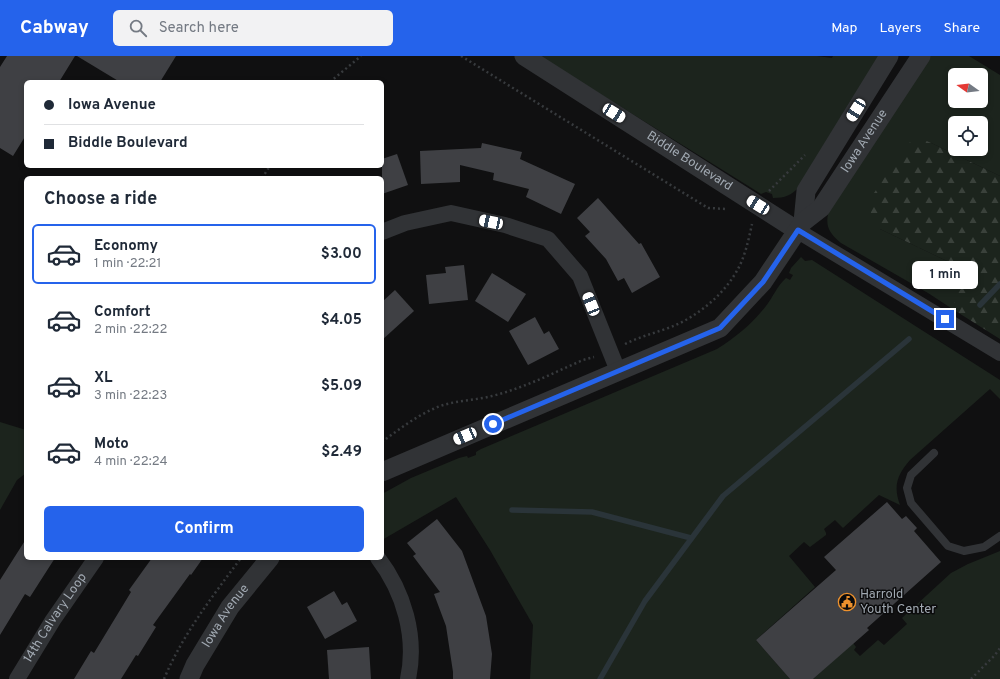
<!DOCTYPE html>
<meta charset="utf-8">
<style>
:root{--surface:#fff;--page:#f2f2f3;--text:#1f2937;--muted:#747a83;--line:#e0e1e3;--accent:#2563eb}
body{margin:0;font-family:Overpass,sans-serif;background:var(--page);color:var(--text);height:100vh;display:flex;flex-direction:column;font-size:15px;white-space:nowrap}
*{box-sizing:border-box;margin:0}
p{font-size:13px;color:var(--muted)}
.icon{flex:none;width:22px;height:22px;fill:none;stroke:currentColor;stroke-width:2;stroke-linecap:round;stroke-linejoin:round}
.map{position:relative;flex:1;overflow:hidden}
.drawer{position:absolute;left:24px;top:120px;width:360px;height:384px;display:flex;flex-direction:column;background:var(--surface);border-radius:6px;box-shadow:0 2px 6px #0003}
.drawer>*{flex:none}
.top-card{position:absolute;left:24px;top:24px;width:360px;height:88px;border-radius:6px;box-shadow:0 2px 6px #0003;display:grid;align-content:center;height:88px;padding:0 20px;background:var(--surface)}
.needle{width:26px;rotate:284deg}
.buttons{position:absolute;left:948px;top:12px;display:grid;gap:8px}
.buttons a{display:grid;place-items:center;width:40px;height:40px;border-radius:6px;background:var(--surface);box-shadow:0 2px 6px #0003;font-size:20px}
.end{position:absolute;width:18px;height:18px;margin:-9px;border:5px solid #2563eb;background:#fff;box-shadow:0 0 0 2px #fff}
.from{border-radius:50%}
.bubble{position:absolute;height:28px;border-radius:6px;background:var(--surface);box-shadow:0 2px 6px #0003;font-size:13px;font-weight:700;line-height:28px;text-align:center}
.car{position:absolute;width:12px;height:24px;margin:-12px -6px;border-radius:5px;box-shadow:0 0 3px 1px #0007;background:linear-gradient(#fff 24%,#345 0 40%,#fff 0 76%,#345 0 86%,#fff 0)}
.top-card b{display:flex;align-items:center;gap:14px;height:38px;font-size:15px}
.top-card b+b{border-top:1px solid var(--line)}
.top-card i{width:10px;height:10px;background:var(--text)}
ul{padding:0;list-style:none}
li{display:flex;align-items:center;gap:12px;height:60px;margin:0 8px 6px;padding:0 12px;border:2px solid transparent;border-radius:6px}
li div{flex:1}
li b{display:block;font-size:15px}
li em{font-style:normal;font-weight:700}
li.selected{border-color:var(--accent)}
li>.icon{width:36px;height:36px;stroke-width:1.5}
h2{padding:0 20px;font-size:18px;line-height:48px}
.cta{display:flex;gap:8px;margin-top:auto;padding:8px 20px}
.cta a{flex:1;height:46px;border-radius:6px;background:var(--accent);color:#fff;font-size:16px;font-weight:700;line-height:46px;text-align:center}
header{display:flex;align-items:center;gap:24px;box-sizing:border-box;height:56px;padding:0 20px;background:var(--accent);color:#fff}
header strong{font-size:19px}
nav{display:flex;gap:22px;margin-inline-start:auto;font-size:14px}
.search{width:280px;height:36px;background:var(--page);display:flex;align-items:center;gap:10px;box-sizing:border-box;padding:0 14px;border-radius:6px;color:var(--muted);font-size:15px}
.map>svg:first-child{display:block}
.green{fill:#1c241d;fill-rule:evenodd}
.forest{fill:url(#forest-firs)}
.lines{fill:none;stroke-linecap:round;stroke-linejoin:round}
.stream{stroke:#2a3439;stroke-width:5.5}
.building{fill:#3f4044}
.path{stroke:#373a3d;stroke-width:2.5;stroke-dasharray:2 3;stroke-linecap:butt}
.service{stroke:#313336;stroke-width:8}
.minor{stroke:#313336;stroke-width:16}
.tertiary{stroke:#313336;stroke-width:19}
.route{stroke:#2563eb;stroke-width:5}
.labels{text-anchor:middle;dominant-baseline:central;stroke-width:3;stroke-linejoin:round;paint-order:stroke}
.street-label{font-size:13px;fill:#a1a9b2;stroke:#0b0b0c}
.poi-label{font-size:13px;fill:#a1a9b2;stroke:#0b0b0c;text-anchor:start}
</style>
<header>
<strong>Cabway</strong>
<div class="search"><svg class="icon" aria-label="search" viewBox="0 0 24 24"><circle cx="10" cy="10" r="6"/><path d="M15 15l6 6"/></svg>Search here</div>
<nav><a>Map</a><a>Layers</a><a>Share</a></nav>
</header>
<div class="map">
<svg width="1000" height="623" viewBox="0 0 1000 623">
<defs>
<pattern id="forest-firs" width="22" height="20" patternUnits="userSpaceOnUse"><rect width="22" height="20" fill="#1c241d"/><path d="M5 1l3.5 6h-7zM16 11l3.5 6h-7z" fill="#3a413b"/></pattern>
</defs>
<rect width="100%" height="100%" fill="#101011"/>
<g class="green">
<path d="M539,0H817L832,2L833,0H882L799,131C792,139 785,142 773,142L772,138L766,136L761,138L750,131Z"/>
<path d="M930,0H969L1000,19V120L927,85L880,173L949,206L954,227V254L928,237L841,187C825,174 825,166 831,147ZM955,19H981V45H955ZM955,67H981V93H955Z"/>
<path d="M801,201L805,205L812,204L1000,324V343L990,333L910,404C897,419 893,430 900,449L879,439L843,472L835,464L824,473L826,477V479L810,491L804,486L789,500L815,531L756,584L790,623H530L533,569L490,494L456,441L382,484V438L411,422L459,402L467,400L468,402L476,399V396L481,393L717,293C736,281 752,268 766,250C773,241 777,230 786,222L790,224L793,219L789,217L791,212Z"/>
<polygon points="0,366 26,374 26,417 17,424 0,454"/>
<polygon points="1000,495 1000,623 813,623 853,587 856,591 854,594 860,600 878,584 884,589 907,568 902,562 951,517 968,508"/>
</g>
<polygon class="forest" points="911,85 927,85 1000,120 1000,283 954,254 954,227 949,206 880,173 870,162 874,137 898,101"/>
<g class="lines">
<g class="stream">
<polyline points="980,249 1000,228"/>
<polyline points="512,454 592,456 691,482"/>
<polyline points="600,623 645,545 723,440 909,283"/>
</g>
</g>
<g class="building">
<polygon points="7,0 75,0 59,26 26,26 26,79 13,100 0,92 0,11"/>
<polygon points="77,0 176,0 160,26 120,26"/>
<polygon points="482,87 522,96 520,103 575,128 561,158 526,141 529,133 493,124 494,117 460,109 460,126 421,128 420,95 481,92"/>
<polygon points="397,98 408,129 382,138 382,103"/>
<polygon points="598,142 639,188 641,187 660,221 632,237 624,222 618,225 606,203 585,180 590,176 577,162"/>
<polygon points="464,209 468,244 429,248 426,219 446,217 445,211"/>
<polygon points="492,217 526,238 508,266 475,245"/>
<polygon points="395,234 414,255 382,284 382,246"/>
<polygon points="535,261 544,278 549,275 559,293 528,309 509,275"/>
<polygon points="887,446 902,463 906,460 917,472 914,475 941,506 867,572 869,574 813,623 790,623 756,584 836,514 824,501"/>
<polygon points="437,463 462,495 486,560 492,598 490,623 453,623 453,616 446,570 434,538 440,536 413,500 416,498 407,487"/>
<polygon points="26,483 26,502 55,502 30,541 25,538 0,579 0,524"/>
<polygon points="152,502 203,502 191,519 190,518 153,569 156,571 138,600 136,599 121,623 74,623 91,595 94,597 131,536 129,534"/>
<polygon points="334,535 342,549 347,546 357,565 325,583 307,551"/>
<polygon points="369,591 371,623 329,623 327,594"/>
</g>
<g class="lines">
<g class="path">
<polyline points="461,0 708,152 727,153"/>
<polyline points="330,26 361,0"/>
<polyline points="262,122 270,110"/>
<polyline points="769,135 805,99"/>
<path d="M625,288C639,281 655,277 671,271C699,260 727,236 740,209C746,196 749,182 752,168"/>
<path d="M382,386C398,374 415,361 433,353C452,344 473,345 492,340C524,332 553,317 583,304L594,301"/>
<path d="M164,623C183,578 212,541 241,502"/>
<polyline points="971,623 995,599 1000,592"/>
</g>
<polyline class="service" points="934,397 911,419 907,432 911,447 948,490 964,495 984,491 1000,480"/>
<g class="minor">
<polyline points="798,175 1000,297"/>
<polyline points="382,176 405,167 451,157 505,169 548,183 580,220 618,315"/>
<path d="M378,502C404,536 417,581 408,623"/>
<path id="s1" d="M17,623L53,564L96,502"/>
</g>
<g class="tertiary">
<path id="s2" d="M524,0L798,175"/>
<polyline points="803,166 806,135 889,0"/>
<path id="s3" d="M382,416L720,272L763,226L803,166L821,152L921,0"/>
<path id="s4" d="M189,623L195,609L230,551L270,502"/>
</g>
</g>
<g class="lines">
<polyline class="route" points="493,368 720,272 763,226 798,174 945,263"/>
</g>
<defs>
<symbol id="civic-ring" viewBox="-11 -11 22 22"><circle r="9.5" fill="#0b0b0c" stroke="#ed912d" stroke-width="1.5"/><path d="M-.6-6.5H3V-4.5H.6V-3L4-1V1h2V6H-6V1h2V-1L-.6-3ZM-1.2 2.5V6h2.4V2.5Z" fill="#ed912d"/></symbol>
</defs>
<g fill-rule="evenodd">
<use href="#civic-ring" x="837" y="536" width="20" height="20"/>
</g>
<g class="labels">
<g class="street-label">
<text stroke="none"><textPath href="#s3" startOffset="605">Iowa Avenue</textPath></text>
<text stroke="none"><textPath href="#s2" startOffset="196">Biddle Boulevard</textPath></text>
<text stroke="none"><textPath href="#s4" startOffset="73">Iowa Avenue</textPath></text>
<text stroke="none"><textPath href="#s1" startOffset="72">14th Calvary Loop</textPath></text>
</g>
<g class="poi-label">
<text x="860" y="539">Harrold<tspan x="860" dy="15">Youth Center</tspan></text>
</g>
</g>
</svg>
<div class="buttons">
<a><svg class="needle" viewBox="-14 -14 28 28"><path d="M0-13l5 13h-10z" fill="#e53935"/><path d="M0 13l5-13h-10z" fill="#747a83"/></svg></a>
<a><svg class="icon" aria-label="locate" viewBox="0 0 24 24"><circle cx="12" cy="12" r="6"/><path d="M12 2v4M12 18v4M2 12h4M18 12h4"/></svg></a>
</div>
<i class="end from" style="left:493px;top:368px"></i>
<i class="end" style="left:945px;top:263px"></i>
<div class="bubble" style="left:912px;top:205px;width:66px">1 min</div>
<i class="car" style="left:856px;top:54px;rotate:212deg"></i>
<i class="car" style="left:614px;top:57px;rotate:122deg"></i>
<i class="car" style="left:758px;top:149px;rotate:302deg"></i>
<i class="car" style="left:491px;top:166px;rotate:282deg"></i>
<i class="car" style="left:591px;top:248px;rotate:338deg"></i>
<i class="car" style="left:465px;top:380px;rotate:247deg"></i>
<div class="top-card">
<b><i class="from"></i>Iowa Avenue</b>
<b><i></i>Biddle Boulevard</b>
</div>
<section class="drawer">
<h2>Choose a ride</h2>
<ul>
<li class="selected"><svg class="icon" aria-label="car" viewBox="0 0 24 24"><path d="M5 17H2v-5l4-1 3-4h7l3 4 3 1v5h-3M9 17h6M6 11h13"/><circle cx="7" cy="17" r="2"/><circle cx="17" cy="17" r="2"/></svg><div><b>Economy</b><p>1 min · 22:21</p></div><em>$3.00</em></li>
<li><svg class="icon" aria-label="car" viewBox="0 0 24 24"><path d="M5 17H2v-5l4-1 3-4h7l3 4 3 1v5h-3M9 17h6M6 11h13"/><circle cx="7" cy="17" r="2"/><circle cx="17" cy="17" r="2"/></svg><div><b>Comfort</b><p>2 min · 22:22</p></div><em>$4.05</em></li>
<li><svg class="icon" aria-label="car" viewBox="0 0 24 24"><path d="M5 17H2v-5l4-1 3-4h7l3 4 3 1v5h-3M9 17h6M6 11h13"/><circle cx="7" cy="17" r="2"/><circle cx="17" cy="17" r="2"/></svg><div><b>XL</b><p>3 min · 22:23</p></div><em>$5.09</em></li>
<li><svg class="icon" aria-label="car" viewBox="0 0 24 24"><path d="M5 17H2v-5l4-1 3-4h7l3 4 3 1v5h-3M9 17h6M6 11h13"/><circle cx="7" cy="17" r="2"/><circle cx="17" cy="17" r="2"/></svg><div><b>Moto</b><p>4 min · 22:24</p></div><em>$2.49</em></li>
</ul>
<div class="cta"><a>Confirm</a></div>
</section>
</div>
